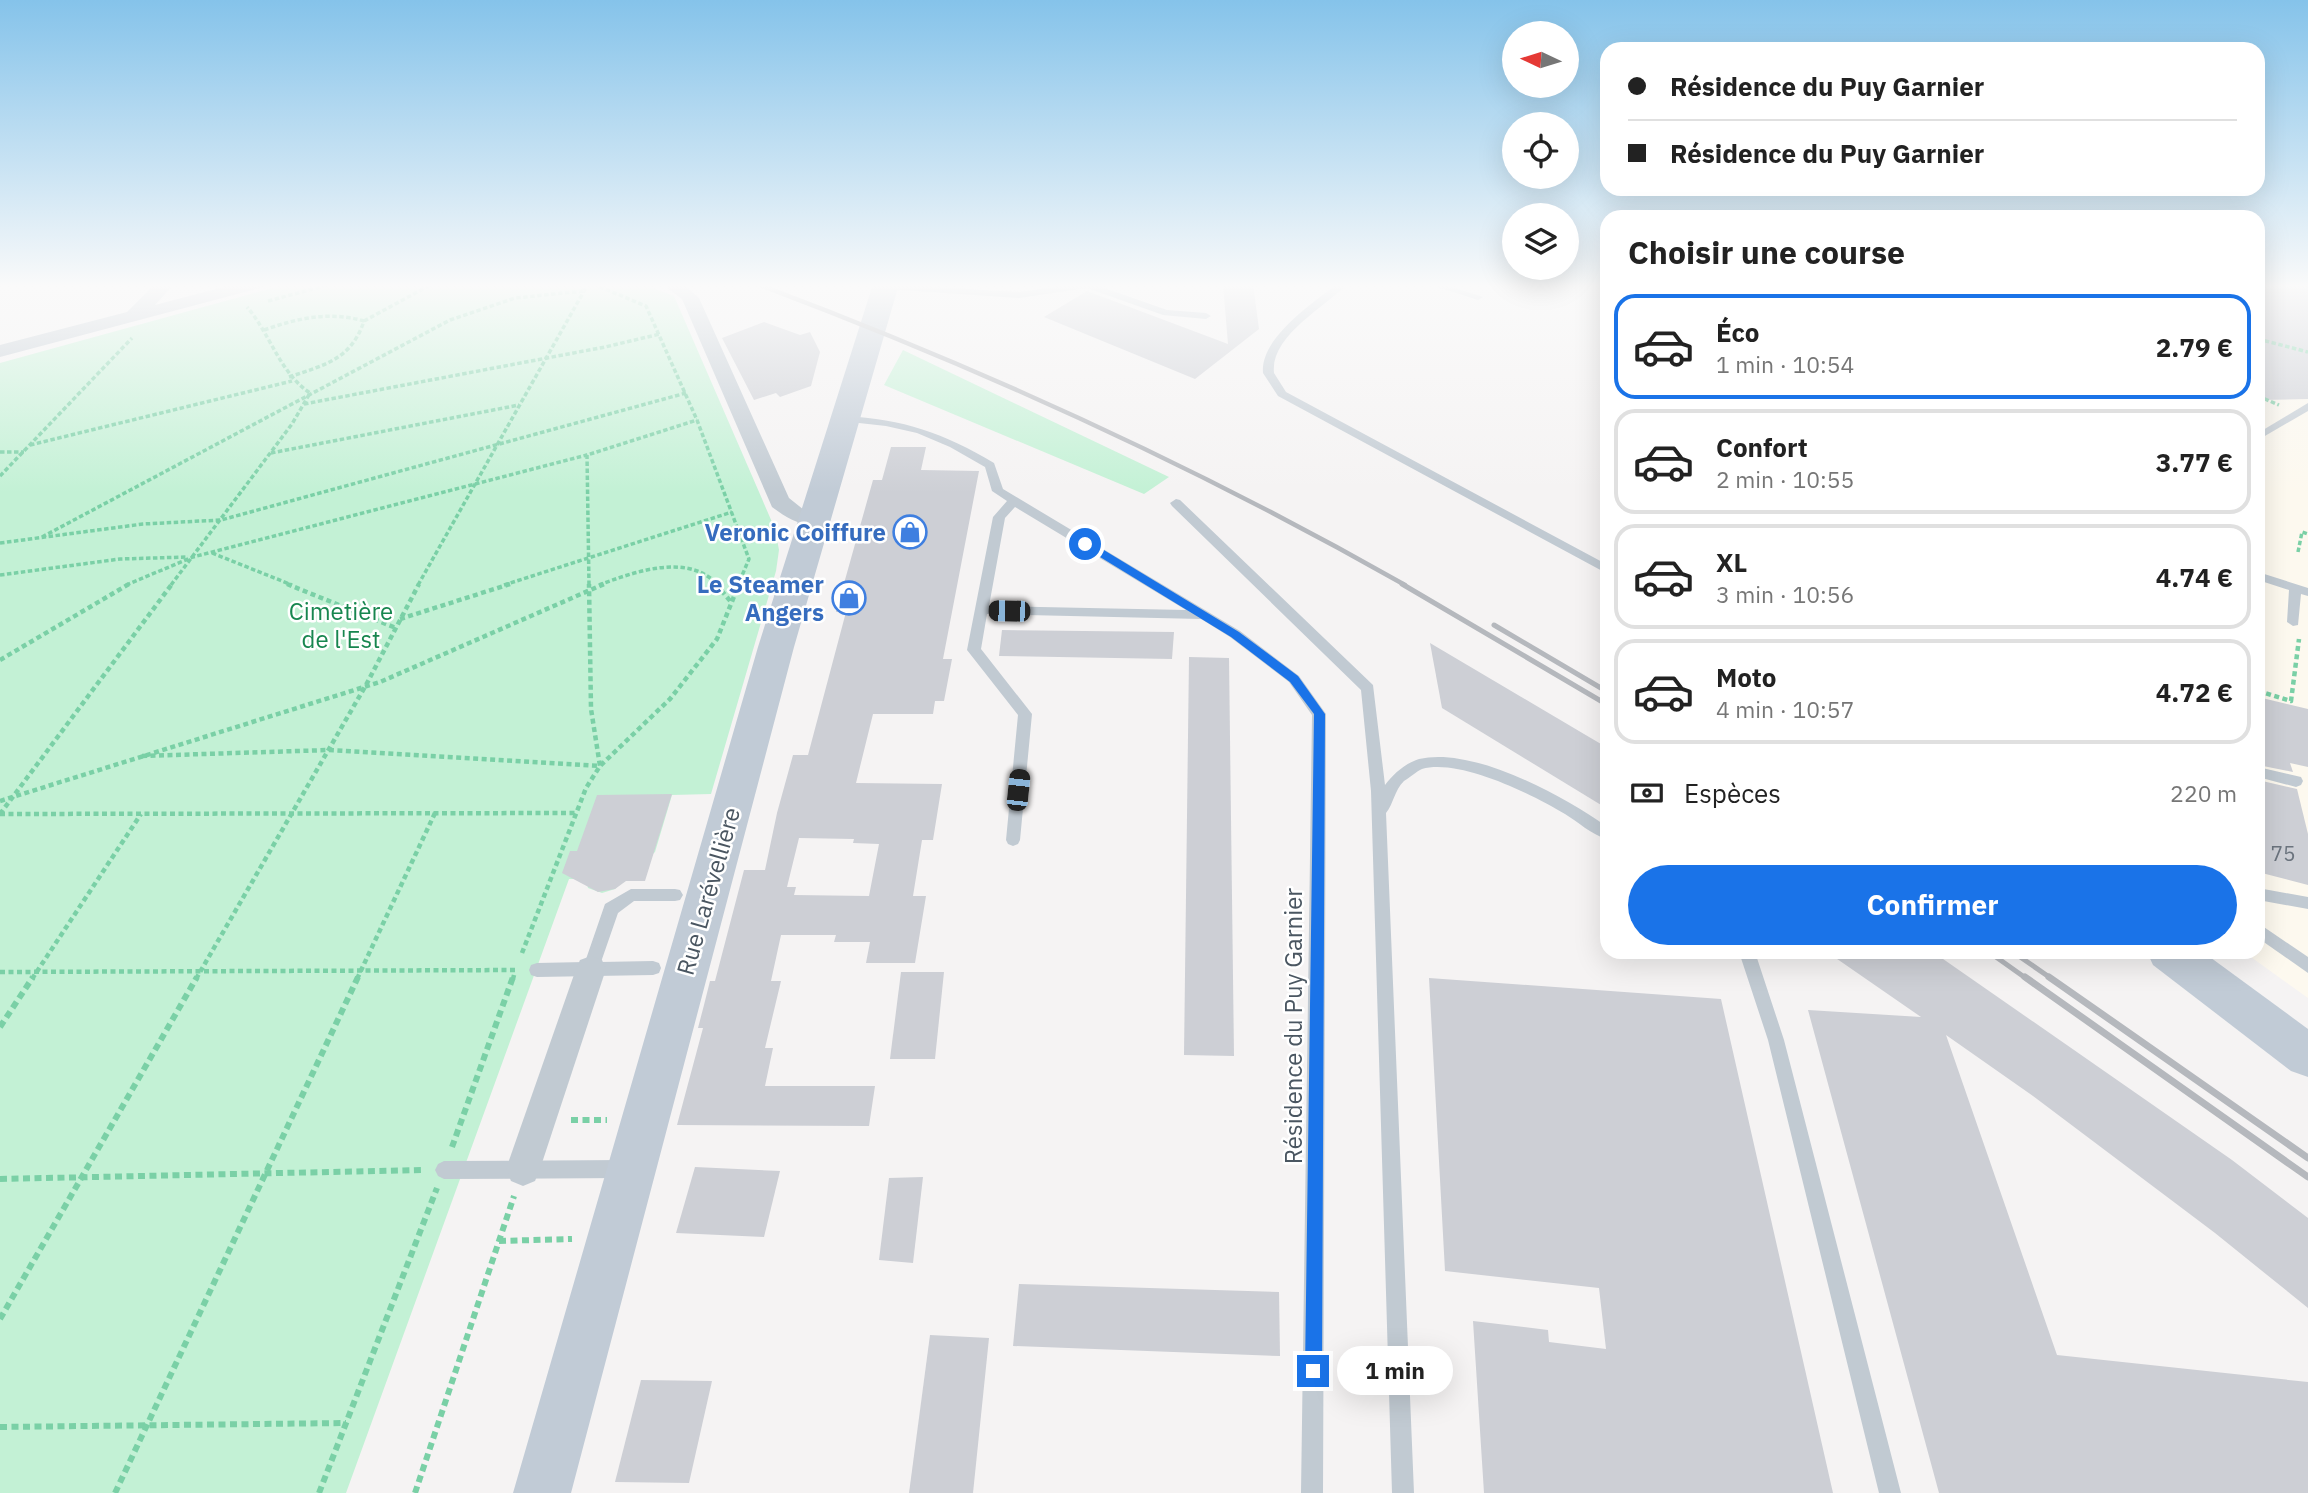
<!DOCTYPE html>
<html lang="fr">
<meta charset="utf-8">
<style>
:root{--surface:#fff;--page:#f6f6f6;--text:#222;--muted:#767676;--line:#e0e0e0;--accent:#1a73e8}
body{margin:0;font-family:"IBM Plex Sans",sans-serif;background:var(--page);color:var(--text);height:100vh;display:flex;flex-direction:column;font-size:26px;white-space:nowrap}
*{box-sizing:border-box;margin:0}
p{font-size:23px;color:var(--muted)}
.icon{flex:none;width:38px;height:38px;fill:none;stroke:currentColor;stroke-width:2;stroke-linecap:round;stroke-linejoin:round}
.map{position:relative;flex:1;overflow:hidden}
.side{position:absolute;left:1600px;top:210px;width:665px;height:749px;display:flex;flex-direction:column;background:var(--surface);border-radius:21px;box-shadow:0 7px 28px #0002}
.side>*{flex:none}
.banner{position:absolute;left:1600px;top:42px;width:665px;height:154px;border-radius:21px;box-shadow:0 7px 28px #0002;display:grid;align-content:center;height:154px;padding:0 28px;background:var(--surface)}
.needle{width:46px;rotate:274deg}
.controls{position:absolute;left:1502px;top:21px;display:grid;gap:14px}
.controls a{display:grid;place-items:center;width:77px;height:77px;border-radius:50%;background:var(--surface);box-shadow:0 7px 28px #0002;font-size:35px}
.end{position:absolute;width:32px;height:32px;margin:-16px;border:9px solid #1a73e8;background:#fff;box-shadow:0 0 0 4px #fff}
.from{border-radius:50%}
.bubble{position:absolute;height:49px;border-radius:24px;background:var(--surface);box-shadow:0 7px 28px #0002;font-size:23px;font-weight:800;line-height:49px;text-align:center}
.car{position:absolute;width:21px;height:42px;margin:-21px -10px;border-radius:9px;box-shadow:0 0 5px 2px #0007;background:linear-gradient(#222 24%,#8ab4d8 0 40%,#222 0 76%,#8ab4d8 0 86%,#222 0)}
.banner b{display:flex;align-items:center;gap:24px;height:66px;font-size:26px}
.banner b+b{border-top:2px solid var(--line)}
.banner i{width:18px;height:18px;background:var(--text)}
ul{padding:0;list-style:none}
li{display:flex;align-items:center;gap:21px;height:105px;margin:0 14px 10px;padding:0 14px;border:4px solid var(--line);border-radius:21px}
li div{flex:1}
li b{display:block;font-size:26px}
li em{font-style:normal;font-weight:800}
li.on{border-color:var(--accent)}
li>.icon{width:63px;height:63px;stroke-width:1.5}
h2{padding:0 28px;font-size:32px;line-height:84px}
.pay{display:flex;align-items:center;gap:18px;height:77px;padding:0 28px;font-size:26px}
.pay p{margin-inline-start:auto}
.primary-button{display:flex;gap:14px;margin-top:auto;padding:14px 28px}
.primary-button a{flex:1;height:80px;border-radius:42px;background:var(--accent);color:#fff;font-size:28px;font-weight:800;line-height:80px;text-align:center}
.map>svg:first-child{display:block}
.commercial{fill:#fdf9ef}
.green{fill:#c3f1d5}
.building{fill:#cdcfd5;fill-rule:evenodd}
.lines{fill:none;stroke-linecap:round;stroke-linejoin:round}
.path-far2{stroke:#7ad0a6;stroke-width:3.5;stroke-dasharray:4.5 2.5;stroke-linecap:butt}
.path-far1{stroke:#7ad0a6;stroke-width:4.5;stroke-dasharray:5 3.5;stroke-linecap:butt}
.path{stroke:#7ad0a6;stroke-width:6;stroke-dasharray:7 4.5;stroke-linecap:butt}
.lane{fill:#c1cad2;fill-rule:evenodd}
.street{fill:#c1cad2;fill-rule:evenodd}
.secondary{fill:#c1cbd6;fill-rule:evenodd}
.rail-far2{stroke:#b5b8bd;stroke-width:4.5}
.rail-far1{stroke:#b5b8bd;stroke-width:5}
.rail{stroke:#b5b8bd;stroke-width:7}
.route{fill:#1a73e8}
.labels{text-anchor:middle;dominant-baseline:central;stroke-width:5;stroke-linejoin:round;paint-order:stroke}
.number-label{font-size:21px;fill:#6b747e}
.shop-label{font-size:24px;font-weight:bold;fill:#366cbe;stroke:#fff;text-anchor:end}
.park-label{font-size:24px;fill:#17864f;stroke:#fff}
.street-label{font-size:24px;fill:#4a5661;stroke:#fff}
</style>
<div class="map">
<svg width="2308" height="1493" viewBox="0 0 2308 1493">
<rect width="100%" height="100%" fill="#f5f3f3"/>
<polygon class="commercial" points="2258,284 2308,284 2308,998 2244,952 2258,952"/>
<g class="green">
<polygon points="287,284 643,284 674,296 775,529 779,550 776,571 711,794 672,795 655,852 615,889 602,893 588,888 586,879 569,879 346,1493 0,1493 0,363"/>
<polygon points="903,350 1169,477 1144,494 884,385"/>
</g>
<g class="building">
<polygon points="1223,284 1253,284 1259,329 1195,379 1044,317 1087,291 1228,344"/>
<polygon points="2258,284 2308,284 2308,399 2258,400"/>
<polygon points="764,322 800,335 810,332 820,352 811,386 780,397 776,393 754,400 722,338"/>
<path d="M891,447H926L921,470L979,471L943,659H952L944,701H935L933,714H873L856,783L942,784L933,840H922L913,896H926L915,963H866L870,942H834L836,935H781L771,981H781L765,1048H773L765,1086H875L869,1126L677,1125L703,1028H698L704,1005L710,981H715L744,870H765L777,813L793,755H808L846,612H836L873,480H882ZM799,838L854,839L853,843L879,844L869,896L794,895L796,887H787Z"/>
<polygon points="1002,630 1174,632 1172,659 999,656"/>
<polygon points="1430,643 1606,747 1606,808 1442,708"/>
<polygon points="1189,657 1229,658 1234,1056 1184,1055"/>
<polygon points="2258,697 2308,709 2308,767 2290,763 2293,772 2258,765"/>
<polygon points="2258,780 2297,789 2308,834 2308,885 2258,872"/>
<polygon points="672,794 645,881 626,881 615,889 598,892 562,873 570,851 577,851 597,795"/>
<polygon points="1827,952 1933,952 2232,1160 2308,1218 2308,1308 2215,1233 2033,1096 1946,1035 2057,1355 2308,1382 2308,1493 1939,1493 1808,1010 1921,1017"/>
<polygon points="901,972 944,972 935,1059 890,1059"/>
<polygon points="1429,978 1721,999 1833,1493 1484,1493 1473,1321 1548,1330 1549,1342 1606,1349 1599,1288 1445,1271"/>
<polygon points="695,1167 780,1171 764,1237 676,1233"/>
<polygon points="923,1177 913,1263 879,1260 889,1178"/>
<polygon points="1019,1284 1279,1292 1280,1356 1013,1346"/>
<polygon points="930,1335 989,1338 973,1493 909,1493"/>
<polygon points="641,1380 712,1381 689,1483 615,1482"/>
</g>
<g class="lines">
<g class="path-far2">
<polyline points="593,284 646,306 697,420 749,559 738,585"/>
<polyline points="268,301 331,284"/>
<polyline points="364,321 432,284"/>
<path d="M264,330C298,318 329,311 364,321C351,360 324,365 289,377"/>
<polyline points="2258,339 2308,352"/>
<polyline points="2258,396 2279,405"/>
<polyline points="304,404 605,347 660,334"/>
<polyline points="30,445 292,381"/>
<polyline points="0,452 24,452"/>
<polyline points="271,453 519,405"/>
<polyline points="0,476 132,338"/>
<polyline points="42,537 450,320 515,298 583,291"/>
<polyline points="0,543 143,524 221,520 686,393"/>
<polyline points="2298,552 2302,532 2308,534"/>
<polyline points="212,553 292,585"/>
<polyline points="0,575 120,559 188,557"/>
<polyline points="126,585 193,557 587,455"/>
<path d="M171,585L292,424L310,393C279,372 271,335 247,307"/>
<polyline points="418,585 588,284"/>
<polyline points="504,585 732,512"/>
<polyline points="589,585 587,455 697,420"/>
<path d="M599,585C634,572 688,552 718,585"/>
</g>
<g class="path-far1">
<polyline points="287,584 396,628"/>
<polyline points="716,584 731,602"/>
<polyline points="400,619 510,584"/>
<polyline points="0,660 129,584"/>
<polyline points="2258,691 2291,701 2299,639"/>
<polyline points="142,756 329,750 600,766 591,709 589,584"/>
<polyline points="0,801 380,682 604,584"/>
<polyline points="0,814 172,584"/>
<polyline points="0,814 577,813"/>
<polyline points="522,953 586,788 600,766 670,699 717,639 739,584"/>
<polyline points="0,972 517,970"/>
<polyline points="32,979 141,814"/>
<polyline points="196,979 366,685 419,584"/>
<polyline points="357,979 435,813"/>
<polyline points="513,979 514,975"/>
</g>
<g class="path">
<polyline points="0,1027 33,977"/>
<polyline points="571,1120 607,1120"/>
<polyline points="452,1147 513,977"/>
<polyline points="0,1179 422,1170"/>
<polyline points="499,1241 572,1239"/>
<polyline points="0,1319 197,977"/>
<polyline points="0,1427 346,1423"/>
<polyline points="115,1493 358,977"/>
<polyline points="319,1493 437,1188"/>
<polyline points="415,1493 514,1196"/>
</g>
<g class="lane">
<polygon points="884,284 1019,292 1077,284 1093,284 1167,310 1206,313 1211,316 1206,319 1163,315 1087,288 1019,298 886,289 881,286"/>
<path d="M1337,284H1347C1324,308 1270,336 1274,373L1286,392L1606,564V573L1278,396L1263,373C1260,338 1312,304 1337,284Z"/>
<polygon points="1428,284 1442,284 1483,297 1478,300"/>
<polygon points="2308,403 2308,411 2258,440 2258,433"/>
<path d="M845,416C903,419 944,433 994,463L1003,489L1240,631L1299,676L1326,714L1323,1493H1301L1312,715L1289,682L1230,637L1201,619L987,614L981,649L1032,714L1020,840L1018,844L1013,846L1008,844L1006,840L1018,715L967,650L993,517L1007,501L992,491L985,467L950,447L917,433L886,426L841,421V417ZM1015,507L1186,610L989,606L1005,518Z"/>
<path d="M1176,499L1180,500L1373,685L1385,785C1393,774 1406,763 1419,759C1473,746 1563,796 1606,826V839C1591,834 1578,822 1565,814C1534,795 1459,758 1422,769C1417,771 1409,778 1404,781C1394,791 1394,803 1386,813L1414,1493H1392L1371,791L1361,690L1172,506L1170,503Z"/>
<polygon points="2258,572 2308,588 2308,596 2301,594 2298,625 2293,626 2287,622 2289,590 2258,580"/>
<polygon points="2258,767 2301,777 2303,781 2301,785 2296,787 2258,777"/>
<polygon points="2258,888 2308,897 2308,909 2258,900"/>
<polygon points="631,889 675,889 680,890 683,895 680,900 675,901 634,901 618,913 601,962 653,961 659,963 661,968 659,973 653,975 537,977 531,975 529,970 531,965 537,963 585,962 605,904"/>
<polygon points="2258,923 2308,957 2308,973 2258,938"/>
<polygon points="1739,952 1755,952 1784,1040 1901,1493 1879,1493 1768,1040"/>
<polygon points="625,1160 631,1163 634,1169 631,1175 625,1178 444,1179 438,1176 435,1170 438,1164 444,1161"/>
</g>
<g class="street">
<polygon points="155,284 174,284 155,305 235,284 263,284 260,288 0,357 0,345 127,312"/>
<path d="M662,284H683L699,298L789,498L804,510L824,513L827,518L824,523C803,528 788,519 772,507L682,299Z"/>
<polygon points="591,956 602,960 606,969 540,1169 535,1181 523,1186 511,1181 506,1169 576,969 580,960"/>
</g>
<g class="secondary">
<polygon points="873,284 899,284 794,647 571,1493 513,1493 758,647"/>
<polygon points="2147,952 2203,952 2308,1029 2308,1077 2291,1071 2153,965"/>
</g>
<path class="rail-far2" d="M757,284C981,368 1197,467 1405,585"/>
<g class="rail-far1">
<polyline points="1402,584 1606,704"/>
<polyline points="1494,625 1606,691"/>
<polyline points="1989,952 2027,979"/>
<polyline points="2013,952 2052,979"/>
</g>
<g class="rail">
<polyline points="2025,977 2308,1177"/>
<polyline points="2049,977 2308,1158"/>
</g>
</g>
<linearGradient id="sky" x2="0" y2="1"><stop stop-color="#85c3ea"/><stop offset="0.58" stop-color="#fafafa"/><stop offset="1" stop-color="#fafafa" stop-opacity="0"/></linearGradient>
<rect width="2308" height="493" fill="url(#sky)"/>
<polygon class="route" points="1082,541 1089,541 1239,632 1298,676 1325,714 1322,1371 1319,1377 1313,1379 1308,1377 1305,1371 1314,714 1290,682 1231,637 1082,546"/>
<defs>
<symbol id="shop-ring" viewBox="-11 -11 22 22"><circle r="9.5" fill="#fff" stroke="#3f7fe0" stroke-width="1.5"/><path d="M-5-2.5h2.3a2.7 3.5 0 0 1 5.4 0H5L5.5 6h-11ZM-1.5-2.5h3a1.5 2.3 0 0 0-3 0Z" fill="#3f7fe0"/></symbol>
</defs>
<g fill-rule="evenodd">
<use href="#shop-ring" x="891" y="513" width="38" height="38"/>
<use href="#shop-ring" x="830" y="579" width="38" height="38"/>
</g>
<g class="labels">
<g class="number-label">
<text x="2283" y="853">75</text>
</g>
<g class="shop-label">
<text x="886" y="532">Veronic Coiffure</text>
<text x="824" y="584">Le Steamer<tspan x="824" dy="28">Angers</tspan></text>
</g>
<g class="park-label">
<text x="341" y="611">Cimetière<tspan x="341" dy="28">de l'Est</tspan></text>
</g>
<g class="street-label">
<text transform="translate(708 891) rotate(-74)">Rue Larévellière</text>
<text transform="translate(1293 1026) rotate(-90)">Résidence du Puy Garnier</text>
</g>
</g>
</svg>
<div class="controls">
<a><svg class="needle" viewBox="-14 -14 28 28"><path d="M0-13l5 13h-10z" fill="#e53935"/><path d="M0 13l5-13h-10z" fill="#767676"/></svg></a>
<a><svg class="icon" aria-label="locate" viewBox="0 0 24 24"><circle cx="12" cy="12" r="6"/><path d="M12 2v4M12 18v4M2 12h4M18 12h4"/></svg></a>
<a><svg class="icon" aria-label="layers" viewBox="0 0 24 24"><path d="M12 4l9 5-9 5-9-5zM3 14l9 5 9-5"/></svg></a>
</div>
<i class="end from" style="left:1085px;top:544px"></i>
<i class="end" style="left:1313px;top:1371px"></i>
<div class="bubble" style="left:1337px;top:1346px;width:116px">1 min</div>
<i class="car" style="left:1009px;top:611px;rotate:271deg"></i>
<i class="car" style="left:1018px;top:790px;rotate:6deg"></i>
<div class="banner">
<b><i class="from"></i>Résidence du Puy Garnier</b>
<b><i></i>Résidence du Puy Garnier</b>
</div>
<section class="side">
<h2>Choisir une course</h2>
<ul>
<li class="on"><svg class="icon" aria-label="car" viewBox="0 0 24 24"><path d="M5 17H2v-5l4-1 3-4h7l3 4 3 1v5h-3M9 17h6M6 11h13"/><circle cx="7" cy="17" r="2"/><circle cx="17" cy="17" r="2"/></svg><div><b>Éco</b><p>1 min · 10:54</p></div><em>2.79 €</em></li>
<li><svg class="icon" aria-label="car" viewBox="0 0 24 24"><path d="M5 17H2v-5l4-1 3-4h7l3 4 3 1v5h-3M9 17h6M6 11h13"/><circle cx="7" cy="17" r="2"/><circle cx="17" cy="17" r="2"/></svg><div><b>Confort</b><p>2 min · 10:55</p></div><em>3.77 €</em></li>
<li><svg class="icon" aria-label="car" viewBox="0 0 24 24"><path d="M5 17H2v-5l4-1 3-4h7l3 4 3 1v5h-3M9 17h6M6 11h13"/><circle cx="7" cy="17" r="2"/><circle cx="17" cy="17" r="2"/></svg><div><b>XL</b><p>3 min · 10:56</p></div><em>4.74 €</em></li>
<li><svg class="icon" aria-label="car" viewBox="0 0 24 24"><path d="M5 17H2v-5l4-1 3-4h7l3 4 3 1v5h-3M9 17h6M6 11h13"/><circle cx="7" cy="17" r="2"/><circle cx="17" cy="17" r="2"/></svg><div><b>Moto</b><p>4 min · 10:57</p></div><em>4.72 €</em></li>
</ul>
<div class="pay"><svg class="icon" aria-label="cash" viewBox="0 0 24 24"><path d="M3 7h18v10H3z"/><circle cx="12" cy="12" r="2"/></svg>Espèces<p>220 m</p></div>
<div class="primary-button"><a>Confirmer</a></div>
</section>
</div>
